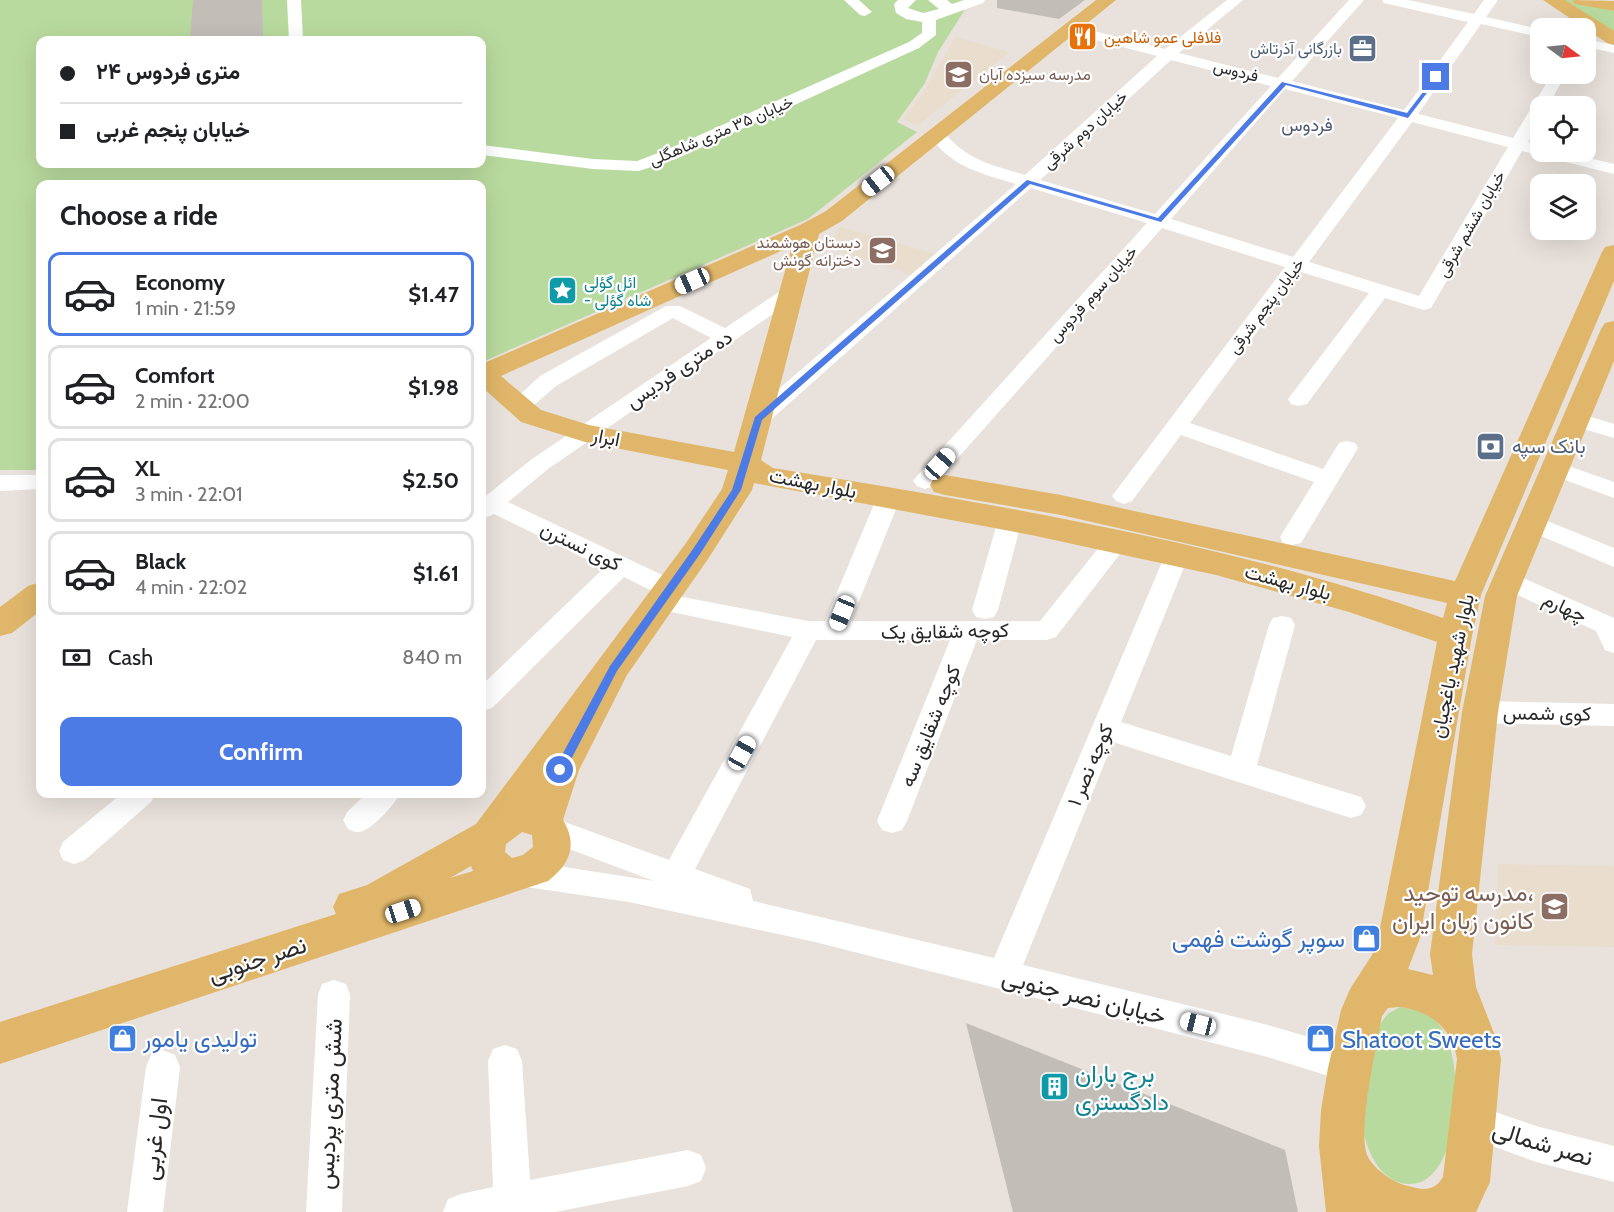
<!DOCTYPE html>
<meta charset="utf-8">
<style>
:root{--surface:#fff;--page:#f6f6f6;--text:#202124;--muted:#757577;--line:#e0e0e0;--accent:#4d7be5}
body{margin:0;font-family:Cabin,Vazirmatn,sans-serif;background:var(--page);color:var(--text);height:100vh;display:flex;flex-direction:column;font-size:22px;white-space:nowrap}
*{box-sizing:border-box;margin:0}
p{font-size:20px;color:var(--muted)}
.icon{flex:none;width:33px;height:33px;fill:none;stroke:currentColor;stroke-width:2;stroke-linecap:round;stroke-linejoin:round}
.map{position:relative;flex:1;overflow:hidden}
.drawer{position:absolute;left:36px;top:180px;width:450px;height:618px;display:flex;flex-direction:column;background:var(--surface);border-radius:12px;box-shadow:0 6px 24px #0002}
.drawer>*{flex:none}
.hud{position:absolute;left:36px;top:36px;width:450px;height:132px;border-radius:12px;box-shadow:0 6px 24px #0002;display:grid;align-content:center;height:132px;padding:0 24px;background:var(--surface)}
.needle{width:39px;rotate:105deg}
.controls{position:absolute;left:1530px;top:18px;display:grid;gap:12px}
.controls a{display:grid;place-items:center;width:66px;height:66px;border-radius:12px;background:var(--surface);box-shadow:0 6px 24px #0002;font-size:30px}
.end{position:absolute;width:27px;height:27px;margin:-14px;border:8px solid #4d7be5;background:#fff;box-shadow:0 0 0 3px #fff}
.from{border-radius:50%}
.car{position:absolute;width:18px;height:36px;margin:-18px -9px;border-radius:8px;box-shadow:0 0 4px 2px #0007;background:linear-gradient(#fff 24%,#345 0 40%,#fff 0 76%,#345 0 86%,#fff 0)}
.hud b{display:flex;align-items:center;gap:21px;height:57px;font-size:22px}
.hud b+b{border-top:2px solid var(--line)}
.hud i{width:15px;height:15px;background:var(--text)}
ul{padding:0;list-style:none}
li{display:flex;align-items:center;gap:18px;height:84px;margin:0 12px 9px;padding:0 12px;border:3px solid var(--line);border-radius:12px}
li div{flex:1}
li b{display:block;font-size:22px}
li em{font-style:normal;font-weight:700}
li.on{border-color:var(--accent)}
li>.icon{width:54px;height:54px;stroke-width:1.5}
h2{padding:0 24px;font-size:27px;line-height:72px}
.pay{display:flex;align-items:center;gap:15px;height:66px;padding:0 24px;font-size:22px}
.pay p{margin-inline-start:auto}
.primary-button{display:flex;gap:12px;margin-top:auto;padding:12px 24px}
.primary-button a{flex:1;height:69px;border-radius:12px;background:var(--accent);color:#fff;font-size:24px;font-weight:700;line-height:69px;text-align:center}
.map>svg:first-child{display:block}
.education{fill:#e9ddcd}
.green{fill:#b9da9e;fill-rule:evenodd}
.building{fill:#c2bdb7}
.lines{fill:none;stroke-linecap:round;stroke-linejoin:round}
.minor{fill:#fff;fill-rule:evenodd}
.major{fill:#e0b76a;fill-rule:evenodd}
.route{fill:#4d7be5}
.labels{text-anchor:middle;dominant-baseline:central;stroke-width:4.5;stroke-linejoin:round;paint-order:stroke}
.far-food-label{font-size:16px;fill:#c56008;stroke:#fff;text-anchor:start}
.far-service-label{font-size:16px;fill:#4e5e75;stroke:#fff;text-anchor:end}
.far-street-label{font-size:16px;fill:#282828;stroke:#fff}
.far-education-label{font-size:16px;fill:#785e54;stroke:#fff;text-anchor:start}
.far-culture-label{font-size:16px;fill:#0d838f;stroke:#fff;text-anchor:start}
.far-neighbourhood-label{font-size:18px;fill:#4e5974;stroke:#fff}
.street-label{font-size:20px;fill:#282828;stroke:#fff}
.service-label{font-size:20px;fill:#4e5e75;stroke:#fff;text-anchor:start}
.near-education-label{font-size:24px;fill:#785e54;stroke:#fff;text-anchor:end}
.near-shop-label{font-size:24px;fill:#366cbe;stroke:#fff;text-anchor:start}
.near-street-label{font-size:24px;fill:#282828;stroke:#fff}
.near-culture-label{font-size:24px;fill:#0d838f;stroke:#fff;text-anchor:start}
</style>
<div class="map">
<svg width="1614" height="1212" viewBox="0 0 1614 1212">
<rect width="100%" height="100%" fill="#e9e2dc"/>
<g class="education">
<polygon points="955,37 1010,52 917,126 902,119 921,96"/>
<polygon points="840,227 940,255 916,276 826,247"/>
<polygon points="1498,864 1614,866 1614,947 1495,945"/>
</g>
<g class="green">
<path d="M0,0H971L938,52L925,83L897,122L917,132L808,219L482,362V184H40V470H0ZM40,40H482V164H40Z"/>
<polygon points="1558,0 1571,0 1614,10 1614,35"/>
<path d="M1400,1007C1412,1009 1425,1011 1434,1019C1470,1050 1462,1188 1408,1184C1372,1182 1358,1130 1362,1100C1364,1086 1369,1070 1372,1056C1375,1042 1377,1024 1388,1014C1391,1011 1397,1009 1400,1007Z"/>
</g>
<g class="building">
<polygon points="193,0 262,0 263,40 190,40"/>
<polygon points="997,0 1085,0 1059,19 997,8"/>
<polygon points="966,1023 1285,1150 1298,1212 1013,1212"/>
</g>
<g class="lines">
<g class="minor">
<polygon points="287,0 301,0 303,40 289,40"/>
<polygon points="844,0 859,0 872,12 865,16 860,15"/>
<polygon points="898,0 916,0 908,8 923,13 939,9 928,0 947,0 952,4 964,0 985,0 983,3 936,20 936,35 919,48 678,158 639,171 593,169 482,155 482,145 593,159 637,161 666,150 909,42 922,33 922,22 906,19 896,13 894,4"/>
<path d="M1227,0H1243L1179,53L1278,78L1349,0H1364L1292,81L1404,110L1468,22L1384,3L1382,0H1408L1474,14L1484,0H1498L1486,17L1540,29V37L1481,24L1418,114L1513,138L1552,74H1566L1548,106H1540V119L1528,142L1540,145V152H1564L1614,164V174L1522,151L1431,308L1424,310L1385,298L1307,404L1299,406L1291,404L1288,399L1369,293L1301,272L1190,423L1323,469L1339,443L1347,441L1355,443L1358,448L1301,543L1292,545L1283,543L1280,537L1314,482L1181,435L1132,501L1124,504L1116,501L1112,496L1285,267L1162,228L933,486L925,489L917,486L913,481L917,476L1147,223L1031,188L766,424L758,426L750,424L747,419L750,414L1016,184C980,173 951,167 929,135L931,131H943C966,160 992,165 1025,175L1157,56L1065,32L1063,29L1065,26L1070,25L1165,49ZM1171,60L1271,86L1155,214L1040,180ZM1285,89L1398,118L1293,257L1171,219ZM1412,122L1508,147L1419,296L1309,262Z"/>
<polygon points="1586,39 1614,45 1614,53 1586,47"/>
<polygon points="792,286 799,288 802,292 799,296 548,469 508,502 679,583 683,589 677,596 808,621 825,621 877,497 881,492 889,489 897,492 901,497 851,621 1040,621 1108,536 1117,534 1126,536 1129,542 1056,637 1047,640 977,640 907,821 902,830 892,833 882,830 877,821 950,640 816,640 695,869 750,889 753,901 994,958 1165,555 1168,549 1177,547 1186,549 1189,555 1121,722 1231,756 1269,625 1273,618 1282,616 1291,618 1295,625 1257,765 1361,797 1366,806 1361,815 1351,818 1113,742 1023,965 1264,1024 1351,1049 1363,1054 1368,1066 1363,1078 1351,1083 1264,1056 815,942 629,902 526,887 515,883 511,874 515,865 526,861 654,881 540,838 536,829 540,820 551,817 669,860 792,637 652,608 648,602 652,596 658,594 624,577 492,708 482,711 482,685 604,568 494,514 482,519 482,499 532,459 711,338 673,318 556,386 526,412 518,414 510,412 507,407 540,376 666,306 680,306 725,328 785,288"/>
<polygon points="1575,412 1614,424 1614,438 1567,424 1564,419 1567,414"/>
<polygon points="1554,461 1614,482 1614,498 1546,473 1543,468 1546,463"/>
<polygon points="0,475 40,475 40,489 0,491"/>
<polygon points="1010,512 1018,514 1022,520 998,610 994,617 985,619 976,617 972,610 998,520 1002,514"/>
<polygon points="1530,514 1614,548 1614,567 1522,528 1518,522 1522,516"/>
<polygon points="1507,571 1614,618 1614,653 1605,650 1596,631 1498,586 1494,580 1498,574"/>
<polygon points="1480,701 1614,704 1614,726 1480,723 1470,720 1466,712 1470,704"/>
<polygon points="121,794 156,794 151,802 85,860 74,864 63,860 59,851 63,842"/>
<path d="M366,794H400C394,805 370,833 357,832C354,832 351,830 348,829L343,820L348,811Z"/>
<polygon points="334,980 346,984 350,995 342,1212 306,1212 318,995 322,984"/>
<polygon points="505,1045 517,1049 522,1061 530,1180 688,1150 701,1155 706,1168 701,1181 688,1186 555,1212 443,1212 448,1199 461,1194 493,1187 488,1061 493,1049"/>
<polygon points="163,1050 175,1055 180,1067 163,1212 127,1212 146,1067 151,1055"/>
<polygon points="1472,1104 1536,1126 1614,1146 1614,1182 1536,1162 1460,1134 1454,1122 1460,1110"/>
</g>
<g class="major">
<path d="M1096,0H1116L842,221L819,234L761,460L773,468C997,505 1229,542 1443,618L1447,603L1061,515L945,495L934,492L930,485L934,478L945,475L1061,495L1455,581L1602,252L1605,247L1614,245V281L1481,595L1472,636L1420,938L1408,969L1433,975L1430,954L1462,712L1485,596L1601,329L1605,323L1614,321V361L1517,596L1498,712L1472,954L1476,987L1497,1041L1501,1059L1490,1182L1476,1212H1326L1319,1146L1321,1110L1328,1068L1341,1010L1350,989L1372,955L1378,938L1437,642L1349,612L1216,575L1031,535L754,483L752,490L708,559L627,675L579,770L563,820C578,845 570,864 548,881L0,1064V1022L336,914L333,907L339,894L367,885L476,824L686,543L722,489L728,470L585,442L521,422L482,387V364L800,225L826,211ZM792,246L734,452L589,425L541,410L501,376ZM522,832L532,835L533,847L523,855L512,858L505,852L506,844ZM471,866L473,871L450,878ZM1399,1007C1429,1010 1452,1028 1457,1059L1443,1177C1434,1192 1422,1190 1408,1186C1394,1183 1375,1170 1368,1157C1356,1134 1377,1044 1382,1016L1388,1008Z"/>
<polygon points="1543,0 1565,0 1614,31 1614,45 1607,43"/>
<polygon points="1572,0 1614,1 1614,11 1575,4"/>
<polygon points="40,582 40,611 12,633 0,636 0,607 28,586"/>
</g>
</g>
<polygon class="route" points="1436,75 1439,77 1408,118 1286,85 1161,222 1030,184 762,420 741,490 700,554 617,671 564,773 556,773 554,770 610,666 693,549 732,490 755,417 1027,180 1158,218 1282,82 1407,113"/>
<defs>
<symbol id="restaurant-square" viewBox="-11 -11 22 22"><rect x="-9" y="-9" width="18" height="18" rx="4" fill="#e8710a" stroke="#fff"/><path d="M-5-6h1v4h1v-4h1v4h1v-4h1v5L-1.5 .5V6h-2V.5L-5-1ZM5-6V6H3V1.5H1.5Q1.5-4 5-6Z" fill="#fff"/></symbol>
<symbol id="office-square" viewBox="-11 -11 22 22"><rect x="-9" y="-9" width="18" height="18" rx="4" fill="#5c6f8a" stroke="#fff"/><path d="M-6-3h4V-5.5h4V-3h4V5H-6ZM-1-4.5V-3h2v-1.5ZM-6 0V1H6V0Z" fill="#fff"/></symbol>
<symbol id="school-square" viewBox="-11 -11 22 22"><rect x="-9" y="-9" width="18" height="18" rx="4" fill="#8d6e63" stroke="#fff"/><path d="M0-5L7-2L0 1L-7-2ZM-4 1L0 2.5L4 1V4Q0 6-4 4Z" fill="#fff"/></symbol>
<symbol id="sight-square" viewBox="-11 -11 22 22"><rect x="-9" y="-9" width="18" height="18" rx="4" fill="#0f9aa8" stroke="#fff"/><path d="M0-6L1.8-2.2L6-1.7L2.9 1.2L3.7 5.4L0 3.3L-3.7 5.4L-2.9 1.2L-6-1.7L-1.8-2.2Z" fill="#fff"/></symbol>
<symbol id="bank-square" viewBox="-11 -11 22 22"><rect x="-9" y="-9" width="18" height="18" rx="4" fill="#5c6f8a" stroke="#fff"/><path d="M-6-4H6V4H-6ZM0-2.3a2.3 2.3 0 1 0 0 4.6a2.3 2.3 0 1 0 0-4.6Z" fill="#fff"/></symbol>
<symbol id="shop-square" viewBox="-11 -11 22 22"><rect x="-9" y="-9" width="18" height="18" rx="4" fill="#3f7fe0" stroke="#fff"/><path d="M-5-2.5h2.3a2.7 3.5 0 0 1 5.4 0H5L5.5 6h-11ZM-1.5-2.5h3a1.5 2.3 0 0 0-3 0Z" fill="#fff"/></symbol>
<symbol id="building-square" viewBox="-11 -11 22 22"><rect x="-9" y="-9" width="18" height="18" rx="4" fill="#0f9aa8" stroke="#fff"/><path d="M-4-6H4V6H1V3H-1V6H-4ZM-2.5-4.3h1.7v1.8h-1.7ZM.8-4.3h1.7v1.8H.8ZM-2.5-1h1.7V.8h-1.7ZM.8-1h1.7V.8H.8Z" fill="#fff"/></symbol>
</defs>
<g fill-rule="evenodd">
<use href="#restaurant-square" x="1066" y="20" width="33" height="33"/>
<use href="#office-square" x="1346" y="32" width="33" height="33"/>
<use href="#school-square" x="942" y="58" width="33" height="33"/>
<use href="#school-square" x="866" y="234" width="33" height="33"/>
<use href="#sight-square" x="546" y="274" width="33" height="33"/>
<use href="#bank-square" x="1474" y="430" width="33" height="33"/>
<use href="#school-square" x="1538" y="890" width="33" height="33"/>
<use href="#shop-square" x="1350" y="922" width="33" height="33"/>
<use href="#shop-square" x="106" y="1022" width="33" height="33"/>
<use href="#shop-square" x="1304" y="1022" width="33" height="33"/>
<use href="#building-square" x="1038" y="1070" width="33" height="33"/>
</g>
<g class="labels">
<g class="far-food-label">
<text x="1104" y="37">فلافلی عمو شاهین</text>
</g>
<g class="far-service-label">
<text x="1342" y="48">بازرگانی آذرتاش</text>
</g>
<g class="far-street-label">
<text transform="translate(1236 71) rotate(14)">فردوس</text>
<text transform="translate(1085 130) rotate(-42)">خیابان دوم شرقی</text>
<text transform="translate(721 131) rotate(-23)">خیابان ۳۵ متری شاهگلی</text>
<text transform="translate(1471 224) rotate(-60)">خیابان ششم شرقی</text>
<text transform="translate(1093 294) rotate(-48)">خیابان سوم فردوس</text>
<text transform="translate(1266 306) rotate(-53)">خیابان پنجم شرقی</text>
</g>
<g class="far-education-label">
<text x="979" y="74">مدرسه سیزده آبان</text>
<text x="861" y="242" text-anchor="end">دبستان هوشمند<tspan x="861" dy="18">دخترانه گونش</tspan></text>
</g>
<g class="far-culture-label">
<text x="584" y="282">ائل گؤلی<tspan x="584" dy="18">- شاه گؤلی</tspan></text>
</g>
<g class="far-neighbourhood-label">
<text x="1307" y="125">فردوس</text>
</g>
<g class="street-label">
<text transform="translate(679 369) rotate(-34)">ده متری فردیس</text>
<text transform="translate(606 437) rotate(11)">ابرار</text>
<text transform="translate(813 483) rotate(11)">بلوار بهشت</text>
<text transform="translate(581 546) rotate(26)">کوی نسترن</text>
<text transform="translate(1288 582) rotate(15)">بلوار بهشت</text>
<text transform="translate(1565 607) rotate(25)">چهارم</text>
<text transform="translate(945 631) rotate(-1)">کوچه شقایق یک</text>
<text transform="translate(1452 666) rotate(-78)">بلوار شهید یاغچیان</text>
<text transform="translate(1547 713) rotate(1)">کوی شمس</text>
<text transform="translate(930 726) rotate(-68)">کوچه شقایق سه</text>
<text transform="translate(1090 765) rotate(-67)">کوچه نصر ۱</text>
</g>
<g class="service-label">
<text x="1512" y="446">بانک سپه</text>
</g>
<g class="near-education-label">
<text x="1534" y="892">مدرسه توحید،<tspan x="1534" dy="28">کانون زبان ایران</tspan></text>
</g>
<g class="near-shop-label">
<text x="1345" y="938" text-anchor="end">سوپر گوشت فهمی</text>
<text x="143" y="1038">تولیدی یامور</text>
<text x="1342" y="1039">Shatoot Sweets</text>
</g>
<g class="near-street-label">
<text transform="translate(257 959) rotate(-18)">نصر جنوبی</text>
<text transform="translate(1084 996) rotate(14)">خیابان نصر جنوبی</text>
<text transform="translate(329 1104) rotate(-87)">شش متری پردیس</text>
<text transform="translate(154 1139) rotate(-83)">اول غربی</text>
<text transform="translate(1543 1143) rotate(17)">نصر شمالی</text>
</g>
<g class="near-culture-label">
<text x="1075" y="1073">برج باران<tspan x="1075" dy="28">دادگستری</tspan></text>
</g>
</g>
</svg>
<div class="controls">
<a><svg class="needle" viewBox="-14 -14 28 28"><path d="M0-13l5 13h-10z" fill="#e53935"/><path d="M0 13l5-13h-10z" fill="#757577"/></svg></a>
<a><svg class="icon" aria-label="locate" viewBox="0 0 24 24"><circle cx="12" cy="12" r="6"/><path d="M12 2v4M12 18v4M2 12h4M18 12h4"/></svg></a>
<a><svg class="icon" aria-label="layers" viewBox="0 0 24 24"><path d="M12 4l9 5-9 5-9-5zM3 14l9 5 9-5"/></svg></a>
</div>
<i class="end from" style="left:560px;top:770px"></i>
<i class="end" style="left:1436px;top:77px"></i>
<i class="car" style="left:878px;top:181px;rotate:232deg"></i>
<i class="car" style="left:692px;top:281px;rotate:246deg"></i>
<i class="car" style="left:940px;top:464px;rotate:42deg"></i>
<i class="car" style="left:842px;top:613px;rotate:202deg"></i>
<i class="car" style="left:742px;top:753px;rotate:29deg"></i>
<i class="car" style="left:403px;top:911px;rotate:72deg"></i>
<i class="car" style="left:1198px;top:1024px;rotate:284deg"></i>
<div class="hud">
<b><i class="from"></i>۲۴ متری فردوس</b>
<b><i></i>خیابان پنجم غربی</b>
</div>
<section class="drawer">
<h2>Choose a ride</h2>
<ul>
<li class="on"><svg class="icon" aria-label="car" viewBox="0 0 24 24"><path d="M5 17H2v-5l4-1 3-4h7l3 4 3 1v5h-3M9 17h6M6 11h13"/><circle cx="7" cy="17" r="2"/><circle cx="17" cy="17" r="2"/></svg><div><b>Economy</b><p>1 min · 21:59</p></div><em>$1.47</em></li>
<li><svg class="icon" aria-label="car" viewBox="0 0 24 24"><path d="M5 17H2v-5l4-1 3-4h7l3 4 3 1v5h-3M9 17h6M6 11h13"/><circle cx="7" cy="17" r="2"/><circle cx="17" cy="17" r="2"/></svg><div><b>Comfort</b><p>2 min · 22:00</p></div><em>$1.98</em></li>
<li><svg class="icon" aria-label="car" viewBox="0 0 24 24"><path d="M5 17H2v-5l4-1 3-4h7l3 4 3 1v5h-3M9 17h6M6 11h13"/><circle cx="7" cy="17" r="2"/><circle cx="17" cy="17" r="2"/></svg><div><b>XL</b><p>3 min · 22:01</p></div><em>$2.50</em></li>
<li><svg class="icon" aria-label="car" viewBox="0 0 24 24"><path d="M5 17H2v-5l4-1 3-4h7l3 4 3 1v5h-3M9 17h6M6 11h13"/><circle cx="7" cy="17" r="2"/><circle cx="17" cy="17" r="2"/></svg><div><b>Black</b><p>4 min · 22:02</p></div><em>$1.61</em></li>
</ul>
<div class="pay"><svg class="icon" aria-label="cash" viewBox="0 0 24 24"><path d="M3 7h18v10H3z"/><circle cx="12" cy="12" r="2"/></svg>Cash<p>840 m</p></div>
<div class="primary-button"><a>Confirm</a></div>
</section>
</div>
